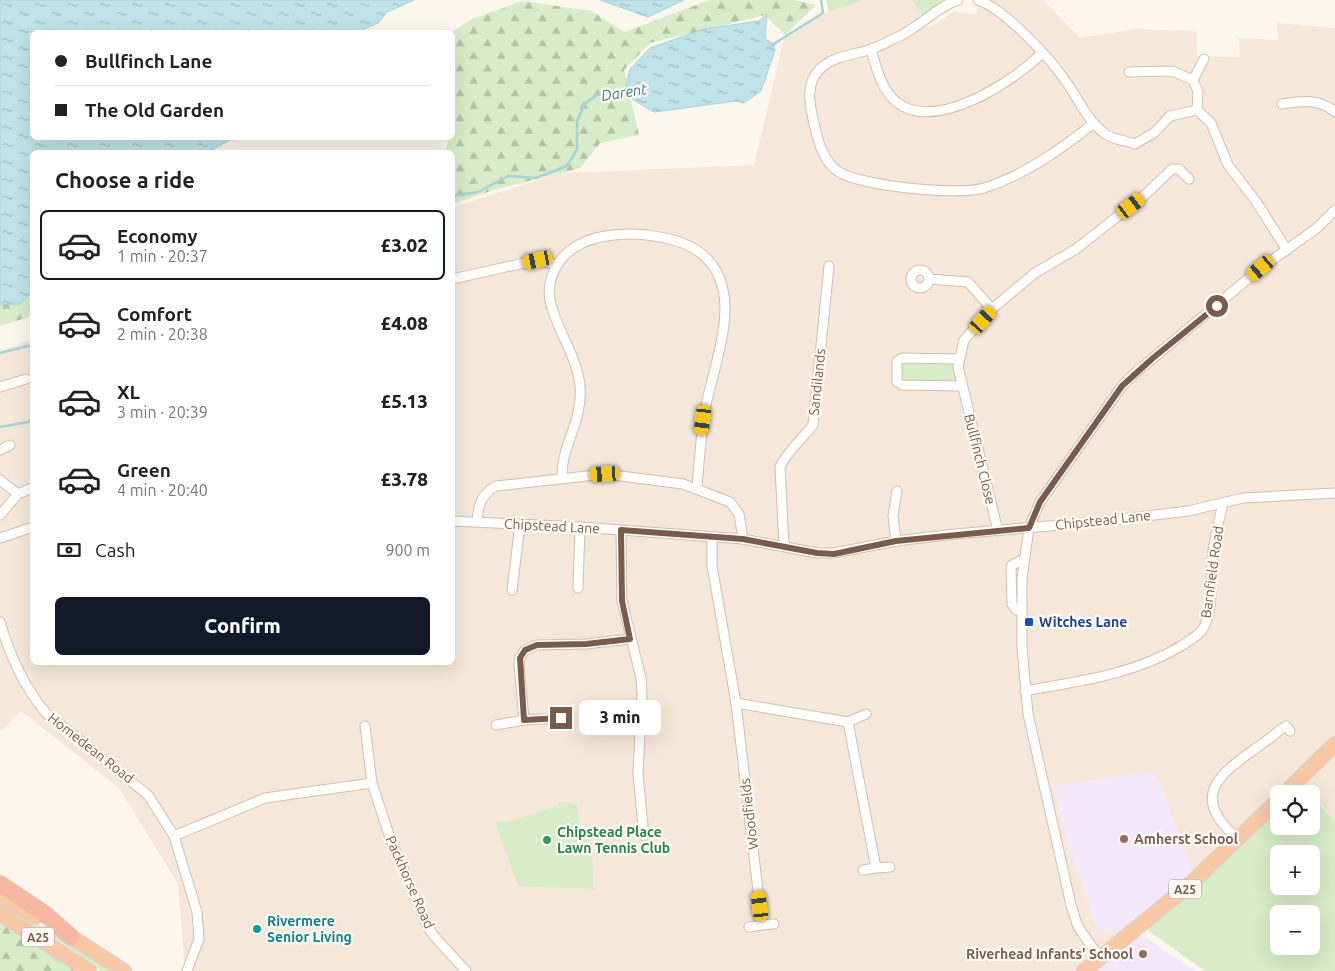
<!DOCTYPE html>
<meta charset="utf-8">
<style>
:root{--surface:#fff;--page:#f6f6f6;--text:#222;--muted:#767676;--line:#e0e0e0;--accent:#111827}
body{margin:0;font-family:Ubuntu,sans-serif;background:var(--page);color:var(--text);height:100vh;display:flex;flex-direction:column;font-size:19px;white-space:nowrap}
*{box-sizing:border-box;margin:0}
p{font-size:16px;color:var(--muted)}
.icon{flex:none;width:28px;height:28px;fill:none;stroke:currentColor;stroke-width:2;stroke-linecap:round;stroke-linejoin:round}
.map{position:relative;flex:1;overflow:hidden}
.sheet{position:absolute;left:30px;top:150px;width:425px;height:515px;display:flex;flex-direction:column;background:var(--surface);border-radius:8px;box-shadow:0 5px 20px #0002}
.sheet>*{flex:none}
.guide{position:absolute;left:30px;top:30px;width:425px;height:110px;border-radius:8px;box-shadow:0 5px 20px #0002;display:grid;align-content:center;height:110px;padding:0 25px;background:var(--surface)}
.fabs{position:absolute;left:1270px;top:785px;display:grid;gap:10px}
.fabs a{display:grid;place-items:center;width:50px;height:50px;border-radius:8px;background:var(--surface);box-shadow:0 5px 20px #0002;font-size:25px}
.end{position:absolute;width:22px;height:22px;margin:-11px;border:6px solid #7a5c4d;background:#fff;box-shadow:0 0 0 2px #fff}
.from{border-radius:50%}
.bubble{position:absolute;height:35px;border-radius:8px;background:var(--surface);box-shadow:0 5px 20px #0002;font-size:16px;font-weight:800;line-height:35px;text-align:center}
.car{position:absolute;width:15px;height:30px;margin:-15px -8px;border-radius:6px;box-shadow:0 0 4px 1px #0007;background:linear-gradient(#f5c518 24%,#345 0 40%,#f5c518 0 76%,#345 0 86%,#f5c518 0)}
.guide b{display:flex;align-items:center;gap:18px;height:48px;font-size:19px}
.guide b+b{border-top:1px solid var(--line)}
.guide i{width:12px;height:12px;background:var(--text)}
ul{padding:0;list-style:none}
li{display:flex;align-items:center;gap:15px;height:70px;margin:0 10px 8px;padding:0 15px;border:2px solid transparent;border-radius:8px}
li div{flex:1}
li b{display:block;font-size:19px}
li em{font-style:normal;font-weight:800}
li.active{border-color:var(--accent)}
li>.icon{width:45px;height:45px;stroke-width:1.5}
h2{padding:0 25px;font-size:22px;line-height:60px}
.pay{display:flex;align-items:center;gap:12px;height:55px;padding:0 25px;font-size:19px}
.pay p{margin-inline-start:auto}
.primary-button{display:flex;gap:10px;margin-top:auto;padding:10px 25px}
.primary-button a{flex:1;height:58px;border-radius:8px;background:var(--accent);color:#fff;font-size:20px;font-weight:800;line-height:58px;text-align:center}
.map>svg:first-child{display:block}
.residential{fill:#f5e8da}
.education{fill:#f3e8fa}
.green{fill:#d8ecc9;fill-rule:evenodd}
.forest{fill:url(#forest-firs)}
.water{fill:url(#water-ripples);stroke:#a5d3da}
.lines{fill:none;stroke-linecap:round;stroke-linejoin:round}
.stream{stroke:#a5d3da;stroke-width:2.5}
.minor-casing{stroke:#d1beb0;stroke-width:11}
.trunk-casing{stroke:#dad1cd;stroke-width:16}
.motorway-casing{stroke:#dad1cd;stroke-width:18}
.minor{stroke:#fff;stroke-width:9}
.trunk{stroke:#f9c8a4;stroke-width:14}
.motorway{stroke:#f7b7a3;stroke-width:16}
.route{stroke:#7a5c4d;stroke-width:6}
.transit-dot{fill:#1a4fb4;stroke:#fffaf3;stroke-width:2}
.education-dot{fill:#8d6e63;stroke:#fffaf3;stroke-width:2}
.leisure-dot{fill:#2e9e5b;stroke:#fffaf3;stroke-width:2}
.culture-dot{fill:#0f9aa8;stroke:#fffaf3;stroke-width:2}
.labels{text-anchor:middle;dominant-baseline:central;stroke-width:4.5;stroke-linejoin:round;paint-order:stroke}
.shield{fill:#fffaf3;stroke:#a28b7f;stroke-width:1}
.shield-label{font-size:12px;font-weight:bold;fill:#7a5c4d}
.street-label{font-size:14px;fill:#7a5c4d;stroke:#fffaf3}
.transit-label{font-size:14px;font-weight:bold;fill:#164399;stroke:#fffaf3;text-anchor:start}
.leisure-label{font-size:14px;font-weight:bold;fill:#27864d;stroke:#fffaf3;text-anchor:start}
.education-label{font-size:14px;font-weight:bold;fill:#785e54;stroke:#fffaf3;text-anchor:start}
.culture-label{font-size:14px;font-weight:bold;fill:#0d838f;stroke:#fffaf3;text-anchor:start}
.water-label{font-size:15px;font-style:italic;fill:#437c86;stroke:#fffaf3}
</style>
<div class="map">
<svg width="1335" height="971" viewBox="0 0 1335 971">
<defs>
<pattern id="forest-firs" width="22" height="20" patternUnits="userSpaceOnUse" patternTransform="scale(1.25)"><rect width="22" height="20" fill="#d8ecc9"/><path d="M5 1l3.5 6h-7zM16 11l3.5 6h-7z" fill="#b4c2a5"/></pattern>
<pattern id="water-ripples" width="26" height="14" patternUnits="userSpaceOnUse" patternTransform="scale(1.25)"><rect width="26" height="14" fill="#bfe3e8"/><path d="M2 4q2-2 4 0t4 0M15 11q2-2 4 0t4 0" fill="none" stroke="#a0bbbe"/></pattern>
</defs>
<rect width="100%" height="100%" fill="#fdf6ec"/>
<polygon class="residential" points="865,0 912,0 929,28 953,12 977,14 976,0 1043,0 1080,38 1138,29 1196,31 1197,56 1240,57 1239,38 1278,40 1277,23 1335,28 1335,821 1311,794 1296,781 1083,971 185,971 178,884 119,788 21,711 2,731 0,730 0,351 32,339 32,662 452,662 453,207 560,173 754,165 785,35 829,12"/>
<g class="education">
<polygon points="1156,772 1194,875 1115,932 1101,931 1095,925 1072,857 1061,821 1054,785"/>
<polygon points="1141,934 1163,950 1196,971 1096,971"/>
</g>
<g class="green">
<polygon points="826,0 865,0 829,12"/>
<polygon points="912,0 944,0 923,18"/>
<polygon points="901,362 954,364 956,381 900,381"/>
<path d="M1311,796L1335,821V971H1205L1139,924L1279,798V826H1311ZM1279,854H1311V886H1279ZM1279,914H1311V946H1279Z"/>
<polygon points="562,802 577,804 579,827 592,830 593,886 595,889 518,886 495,821 506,822 558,806 558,803"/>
<polygon points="0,902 62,939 110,971 101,971 0,908"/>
</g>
<g class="forest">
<polygon points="710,0 794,0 816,5 785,35 765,15 650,43 624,70 639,135 600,143 580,168 494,190 453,204 452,152 445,152 448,141 446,138 452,138 452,32 470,20 522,1 592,11 624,32"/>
<polygon points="32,292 32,316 0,326 0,305 20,304"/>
<polygon points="0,920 8,925 75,971 0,971"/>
</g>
<g class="water">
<polygon points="0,0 414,0 387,12 378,23 357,32 32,32 32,138 261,138 230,140 208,152 32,152 32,292 20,304 0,305"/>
<polygon points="600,0 684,0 648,17"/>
<polygon points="767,14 765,39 774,44 775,50 761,91 744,103 736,101 654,112 632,99 626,85 630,69 650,48 704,29 759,21"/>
</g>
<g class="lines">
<g class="stream">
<polyline points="772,45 823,13 821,0"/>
<polyline points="452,196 478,192 508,176 536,178 567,166 577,149 577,121 585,103 600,93 629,89"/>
<polyline points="0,353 32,345"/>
<polyline points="0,427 28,422 32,419"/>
</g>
<defs>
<g id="minor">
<path d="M958,0C937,7 920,26 900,36C890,40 879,47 869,50C852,55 833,56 820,69C806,83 809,101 813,119C817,136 821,158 836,170C856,186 959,196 984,188C1025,175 1061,149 1094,123"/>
<path d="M978,0C1005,9 1051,59 1067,83C1079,100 1090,126 1109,136C1116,140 1127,141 1135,144L1155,132L1170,116L1197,110L1211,123L1228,165L1255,200L1287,250"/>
<path d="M871,49C876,67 881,88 895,101C934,134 1013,82 1042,53"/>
<polyline points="1129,72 1172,71 1193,80"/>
<path d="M1282,104C1302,101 1319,98 1335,112"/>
<polyline points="1197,110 1198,92 1193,80 1204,59"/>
<circle cx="920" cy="279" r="9"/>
<polyline points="452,279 538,260 557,265"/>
<polyline points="929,279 968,282 992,309"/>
<polyline points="958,359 902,358 897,361 897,382 902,385 962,386"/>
<polyline points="0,387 26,379"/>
<polyline points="0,450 10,445"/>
<path d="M562,477C561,445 583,423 580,386C577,355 556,330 550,300C548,290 550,280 554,271C572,231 629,230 665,238C694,244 717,259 723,290C731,323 713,371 706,405C701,433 699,460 697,488"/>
<polyline points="0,480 18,494"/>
<polyline points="0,515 18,494 32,488"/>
<polyline points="452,521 580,527 743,539 817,553 834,553 896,541 955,534 1096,522 1188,511 1243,498 1335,493"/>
<path d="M477,522C478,506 481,494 496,486L605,474L683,484L730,502L739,514L743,539"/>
<polyline points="621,531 622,601 641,678 642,694 638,774 644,836"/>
<polyline points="998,531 958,367 964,340 992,309 1035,273 1076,249 1146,194 1172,169 1179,169 1189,179"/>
<polyline points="0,538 30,528"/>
<polyline points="712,538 712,566 736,703 848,722 876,868 890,867"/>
<polyline points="896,541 893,516 897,491"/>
<path d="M784,546L780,467C785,454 803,438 813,425L829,266"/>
<polyline points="578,588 580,527"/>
<polyline points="512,590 520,524"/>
<polyline points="1021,611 1016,610 1012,604 1011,570 1012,565 1024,559"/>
<path d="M0,622C10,656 23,686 46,713L148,795L174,836L197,912L199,939L187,971"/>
<path d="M1025,691C1079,681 1133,675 1181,646C1189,641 1200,635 1204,627C1214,607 1210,580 1212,559C1214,540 1219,521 1223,503"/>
<polyline points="736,703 762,925 749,927"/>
<polyline points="524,720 519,664 520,658 525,650 537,645 586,644 630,639"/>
<polyline points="848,722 866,714"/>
<polyline points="496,725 524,720 561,718"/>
<polyline points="365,726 372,783"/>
<polyline points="174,836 265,798 372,783 390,838 426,923 433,935 466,971"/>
<path d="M1238,839C1176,787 1240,764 1280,730L1286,726L1290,731"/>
<polyline points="863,870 876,868"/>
<polyline points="762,925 774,924"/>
<polyline points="1100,958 1078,927 1071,905 1028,714 1022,647 1022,578 1029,528 1040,502 1122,386 1134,374 1261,268 1317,228 1335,210"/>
</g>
<g id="trunk">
<polyline points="1284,794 1335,744"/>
<polyline points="0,896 36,917"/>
<polyline points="0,914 89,971"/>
<polyline points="62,931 124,971"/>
<polyline points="1084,971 1187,887 1279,799"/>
</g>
<polyline id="motorway" points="0,884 45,914 71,937"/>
</defs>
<use href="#minor" class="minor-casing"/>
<use href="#trunk" class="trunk-casing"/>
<use href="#motorway" class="motorway-casing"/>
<use href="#minor" class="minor"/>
<use href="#trunk" class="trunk"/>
<use href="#motorway" class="motorway"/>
</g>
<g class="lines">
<polyline class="route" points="561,718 524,720 520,658 525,650 537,645 586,644 630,639 622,601 621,530 743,539 817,553 834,554 896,541 1029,528 1040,502 1122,386 1153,358 1217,306"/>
</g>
<rect class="transit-dot" x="1024" y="617" width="10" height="10" rx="2.5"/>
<g class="education-dot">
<circle cx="1124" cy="839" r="5"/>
<circle cx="1143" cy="954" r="5"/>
</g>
<circle class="leisure-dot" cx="547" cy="840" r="5"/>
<circle class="culture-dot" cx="257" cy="929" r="5"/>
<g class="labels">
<g class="shield">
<rect x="1169" y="879.5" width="32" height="19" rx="4"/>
<rect x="22" y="927.5" width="32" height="19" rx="4"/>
</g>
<g class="shield-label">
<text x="1185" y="889">A25</text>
<text x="38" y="937">A25</text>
</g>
<g class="street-label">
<text transform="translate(817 382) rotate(-84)">Sandilands</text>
<text transform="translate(980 459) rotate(76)">Bullfinch Close</text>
<text transform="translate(1103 520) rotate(-6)">Chipstead Lane</text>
<text transform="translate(552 526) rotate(3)">Chipstead Lane</text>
<text transform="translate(1212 572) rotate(-82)">Barnfield Road</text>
<text transform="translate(91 748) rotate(38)">Homedean Road</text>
<text transform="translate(749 814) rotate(-97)">Woodfields</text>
<text transform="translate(410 882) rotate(66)">Packhorse Road</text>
</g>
<g class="transit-label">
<text x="1039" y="622">Witches Lane</text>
</g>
<g class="leisure-label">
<text x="557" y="832">Chipstead Place<tspan x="557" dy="16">Lawn Tennis Club</tspan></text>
</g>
<g class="education-label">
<text x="1134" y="839">Amherst School</text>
<text x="1133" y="954" text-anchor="end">Riverhead Infants' School</text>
</g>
<g class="culture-label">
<text x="267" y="921">Rivermere<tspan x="267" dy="16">Senior Living</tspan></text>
</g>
<g class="water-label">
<text transform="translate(624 92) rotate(-9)">Darent</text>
</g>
</g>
</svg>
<div class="fabs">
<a><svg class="icon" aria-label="locate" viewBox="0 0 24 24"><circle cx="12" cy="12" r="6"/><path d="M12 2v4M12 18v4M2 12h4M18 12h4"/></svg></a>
<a>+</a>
<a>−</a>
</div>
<i class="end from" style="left:1217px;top:306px"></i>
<i class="end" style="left:561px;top:718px"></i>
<div class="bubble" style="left:579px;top:700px;width:82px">3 min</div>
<i class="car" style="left:1131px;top:206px;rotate:52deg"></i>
<i class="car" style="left:538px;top:260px;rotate:258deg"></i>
<i class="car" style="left:1261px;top:268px;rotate:230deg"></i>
<i class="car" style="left:983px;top:320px;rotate:42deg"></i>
<i class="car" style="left:703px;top:420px;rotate:187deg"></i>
<i class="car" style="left:605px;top:474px;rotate:267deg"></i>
<i class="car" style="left:760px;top:906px;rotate:353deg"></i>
<div class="guide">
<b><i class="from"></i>Bullfinch Lane</b>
<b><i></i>The Old Garden</b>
</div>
<section class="sheet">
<h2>Choose a ride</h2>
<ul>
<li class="active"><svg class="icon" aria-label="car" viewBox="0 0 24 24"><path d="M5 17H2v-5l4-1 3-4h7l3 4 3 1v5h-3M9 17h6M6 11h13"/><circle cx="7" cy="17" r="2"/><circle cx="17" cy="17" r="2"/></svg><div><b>Economy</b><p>1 min · 20:37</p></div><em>£3.02</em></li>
<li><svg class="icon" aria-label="car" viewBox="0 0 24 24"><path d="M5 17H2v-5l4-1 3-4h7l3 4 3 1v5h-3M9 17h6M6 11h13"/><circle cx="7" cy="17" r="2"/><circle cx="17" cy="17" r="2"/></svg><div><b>Comfort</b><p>2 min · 20:38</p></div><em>£4.08</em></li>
<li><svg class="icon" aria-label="car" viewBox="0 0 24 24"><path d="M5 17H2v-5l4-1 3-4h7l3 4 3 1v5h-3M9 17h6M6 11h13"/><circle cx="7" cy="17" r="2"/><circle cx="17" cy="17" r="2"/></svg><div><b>XL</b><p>3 min · 20:39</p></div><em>£5.13</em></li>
<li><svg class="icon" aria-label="car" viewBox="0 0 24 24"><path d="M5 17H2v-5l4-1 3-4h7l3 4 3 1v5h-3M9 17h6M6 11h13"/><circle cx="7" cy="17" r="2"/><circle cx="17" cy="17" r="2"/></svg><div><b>Green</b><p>4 min · 20:40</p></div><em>£3.78</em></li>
</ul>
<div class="pay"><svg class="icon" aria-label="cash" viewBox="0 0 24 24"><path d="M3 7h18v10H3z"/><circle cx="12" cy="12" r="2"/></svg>Cash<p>900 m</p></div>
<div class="primary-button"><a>Confirm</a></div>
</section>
</div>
